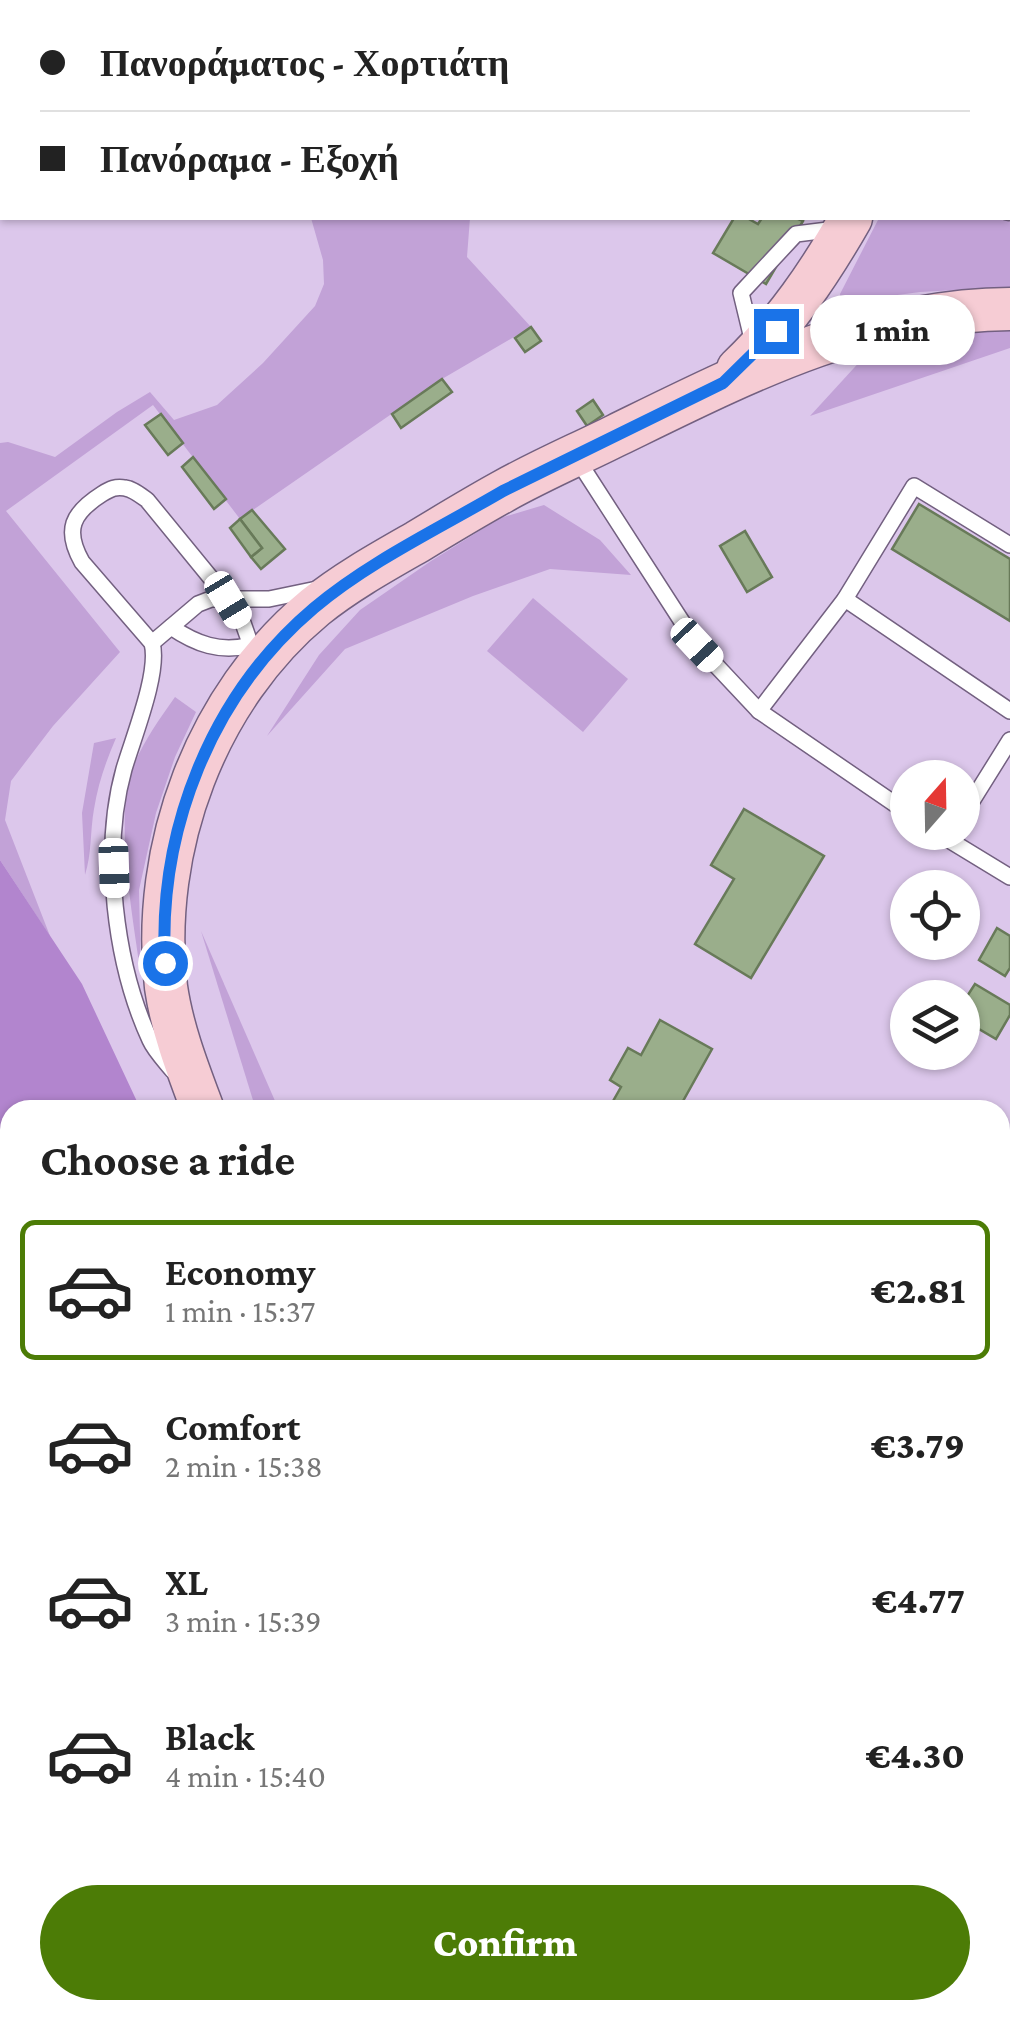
<!DOCTYPE html>
<meta charset="utf-8">
<style>
:root{--surface:#fff;--page:#f6f6f6;--text:#222;--muted:#767676;--line:#e0e0e0;--accent:#4c7c06}
body{margin:0;font-family:"Crimson Pro",serif;background:var(--page);color:var(--text);height:100vh;display:flex;flex-direction:column;font-size:38px;white-space:nowrap}
*{box-sizing:border-box;margin:0}
p{font-size:32px;color:var(--muted)}
.icon{flex:none;width:55px;height:55px;fill:none;stroke:currentColor;stroke-width:2;stroke-linecap:round;stroke-linejoin:round}
.map{position:relative;flex:1;overflow:hidden}
.drawer{position:absolute;left:0px;top:1100px;width:1010px;height:920px;display:flex;flex-direction:column;background:var(--surface);border-radius:30px 30px 0 0;box-shadow:0 2px 8px #0004}
.drawer>*{flex:none}
.guide{position:absolute;left:0px;top:0px;width:1010px;height:220px;box-shadow:0 2px 8px #0004;display:grid;align-content:center;height:220px;padding:0 40px;background:var(--surface)}
.needle{width:65px;rotate:20deg}
.tools{position:absolute;left:890px;top:760px;display:grid;gap:20px}
.tools a{display:grid;place-items:center;width:90px;height:90px;border-radius:50%;background:var(--surface);box-shadow:0 2px 8px #0004;font-size:50px}
.end{position:absolute;width:45px;height:45px;margin:-22px;border:12px solid #1a73e8;background:#fff;box-shadow:0 0 0 5px #fff}
.from{border-radius:50%}
.bubble{position:absolute;height:70px;border-radius:35px;background:var(--surface);box-shadow:0 2px 8px #0004;font-size:32px;font-weight:800;line-height:70px;text-align:center}
.car{position:absolute;width:30px;height:60px;margin:-30px -15px;border-radius:12px;box-shadow:0 0 8px 2px #0007;background:linear-gradient(#fff 24%,#345 0 40%,#fff 0 76%,#345 0 86%,#fff 0)}
.guide b{display:flex;align-items:center;gap:35px;height:95px;font-size:38px}
.guide b+b{border-top:2px solid var(--line)}
.guide i{width:25px;height:25px;background:var(--text)}
ul{padding:0;list-style:none}
li{display:flex;align-items:center;gap:30px;height:140px;margin:0 20px 15px;padding:0 20px;border:5px solid transparent;border-radius:15px}
li div{flex:1}
li b{display:block;font-size:38px}
li em{font-style:normal;font-weight:800}
li.active{border-color:var(--accent)}
li>.icon{width:90px;height:90px;stroke-width:1.5}
h2{padding:0 40px;font-size:45px;line-height:120px}
.cta{display:flex;gap:20px;margin-top:auto;padding:20px 40px}
.cta a{flex:1;height:115px;border-radius:60px;background:var(--accent);color:#fff;font-size:40px;font-weight:800;line-height:115px;text-align:center}
.map>svg:first-child{display:block}
.green{fill:#c2a2d7}
.forest{fill:#b285ce}
.building{fill:#9aae8b;stroke:#687a59;stroke-width:2.5}
.lines{fill:none;stroke-linecap:round;stroke-linejoin:round}
.service-casing{stroke:#736080;stroke-width:18}
.secondary-casing{stroke:#736080;stroke-width:45}
.path{stroke:#9584a0;stroke-width:5;stroke-dasharray:10 5;stroke-linecap:butt}
.service{stroke:#fff;stroke-width:15}
.secondary{stroke:#f6ccd4;stroke-width:42}
.route{stroke:#1a73e8;stroke-width:12}
</style>
<div class="map">
<svg width="1010" height="2020" viewBox="0 0 1010 2020">
<rect width="100%" height="100%" fill="#dcc7eb"/>
<g class="green">
<polygon points="311,218 470,218 467,257 531,327 442,379 240,519 153,405 6,511 120,652 53,726 11,781 5,820 50,936 0,860 0,443 8,442 55,457 117,412 150,392 174,420 217,405 263,363 315,306 324,284 323,260"/>
<polygon points="879,218 1002,218 1010,222 1010,287 920,292 845,302 841,300 840,294"/>
<polygon points="947,331 1010,331 1010,348 810,416 864,357"/>
<polygon points="544,505 600,540 631,575 550,569 473,596 345,649 267,736 319,655 360,610 431,561 500,518"/>
<polygon points="533,598 628,679 583,732 487,651"/>
<path d="M175,697L196,712L175,757L156,813L139,890L141,977C134,922 114,821 132,770C142,743 159,720 175,697Z"/>
<path d="M116,738C106,761 98,784 94,809C90,831 92,853 85,875L82,813L94,743Z"/>
<polygon points="201,931 279,1110 256,1110"/>
<polygon points="487,2010 694,2010 702,2020 488,2020"/>
</g>
<polygon class="forest" points="0,860 82,984 141,1110 10,1110 10,2010 411,2010 414,2020 0,2020"/>
<g class="building">
<polygon points="734,218 747,218 758,224 762,218 796,218 803,221 766,284 713,253"/>
<polygon points="531,327 541,341 525,352 515,338"/>
<polygon points="442,379 452,392 401,428 392,414"/>
<polygon points="593,400 603,415 587,426 577,411"/>
<polygon points="161,414 183,443 168,455 145,425"/>
<polygon points="193,457 226,499 214,509 182,467"/>
<polygon points="919,504 1010,559 1010,621 892,549"/>
<polygon points="252,510 285,549 261,569 251,557 262,548 240,519"/>
<polygon points="240,519 262,548 251,557 230,528"/>
<polygon points="745,531 772,577 747,592 720,546"/>
<polygon points="744,809 824,856 751,978 695,944 734,879 711,865"/>
<polygon points="997,928 1010,936 1010,968 1005,976 979,960"/>
<polygon points="975,984 1010,1005 1010,1015 996,1039 962,1019 962,1004"/>
<polygon points="660,1020 712,1049 678,1110 608,1110 621,1087 610,1080 628,1048 641,1055"/>
<polygon points="1010,1225 1010,1330 1000,1324 1000,1241"/>
</g>
<g class="lines">
<defs>
<g id="service">
<polyline points="754,347 741,293 796,234 836,229"/>
<polyline points="577,459 697,645 759,711 908,813"/>
<polyline points="845,599 1010,711"/>
<path d="M171,627C196,644 220,653 251,645"/>
<polyline points="152,643 198,604 211,599 269,599 317,589"/>
<polyline points="759,711 845,599 914,486 1010,545"/>
<polyline points="962,817 1010,740"/>
<polyline points="936,832 1010,877"/>
<path d="M173,1071C165,1061 155,1051 150,1040C115,964 101,851 124,769C133,738 160,672 152,643L82,562C64,530 72,513 102,494C110,489 116,486 125,488C133,489 140,495 147,500L228,599L243,623L256,660"/>
</g>
<g id="secondary">
<polyline points="683,0 687,2"/>
<polyline points="1008,198 1010,199"/>
<path d="M738,369C785,324 819,274 851,218"/>
<path d="M203,1110C188,1070 172,1029 166,987C150,848 206,697 315,607C346,582 382,562 417,542C445,525 473,508 502,492C539,471 579,454 617,435C744,373 865,310 1010,309"/>
<polyline points="457,2010 458,2020"/>
</g>
</defs>
<use href="#service" class="service-casing"/>
<use href="#secondary" class="secondary-casing"/>
<g class="path">
<polyline points="947,2 948,0"/>
<polyline points="1008,107 1010,109"/>
</g>
<use href="#service" class="service"/>
<use href="#secondary" class="secondary"/>
</g>
<g class="lines">
<path class="route" d="M165,963C158,830 211,695 314,608C370,561 440,528 503,491L723,383L776,331"/>
</g>
</svg>
<div class="tools">
<a><svg class="needle" viewBox="-14 -14 28 28"><path d="M0-13l5 13h-10z" fill="#e53935"/><path d="M0 13l5-13h-10z" fill="#767676"/></svg></a>
<a><svg class="icon" aria-label="locate" viewBox="0 0 24 24"><circle cx="12" cy="12" r="6"/><path d="M12 2v4M12 18v4M2 12h4M18 12h4"/></svg></a>
<a><svg class="icon" aria-label="layers" viewBox="0 0 24 24"><path d="M12 4l9 5-9 5-9-5zM3 14l9 5 9-5"/></svg></a>
</div>
<i class="end from" style="left:165px;top:963px"></i>
<i class="end" style="left:776px;top:331px"></i>
<div class="bubble" style="left:810px;top:295px;width:165px">1 min</div>
<i class="car" style="left:228px;top:600px;rotate:149deg"></i>
<i class="car" style="left:697px;top:645px;rotate:137deg"></i>
<i class="car" style="left:114px;top:868px;rotate:178deg"></i>
<div class="guide">
<b><i class="from"></i>Πανοράματος - Χορτιάτη</b>
<b><i></i>Πανόραμα - Εξοχή</b>
</div>
<section class="drawer">
<h2>Choose a ride</h2>
<ul>
<li class="active"><svg class="icon" aria-label="car" viewBox="0 0 24 24"><path d="M5 17H2v-5l4-1 3-4h7l3 4 3 1v5h-3M9 17h6M6 11h13"/><circle cx="7" cy="17" r="2"/><circle cx="17" cy="17" r="2"/></svg><div><b>Economy</b><p>1 min · 15:37</p></div><em>€2.81</em></li>
<li><svg class="icon" aria-label="car" viewBox="0 0 24 24"><path d="M5 17H2v-5l4-1 3-4h7l3 4 3 1v5h-3M9 17h6M6 11h13"/><circle cx="7" cy="17" r="2"/><circle cx="17" cy="17" r="2"/></svg><div><b>Comfort</b><p>2 min · 15:38</p></div><em>€3.79</em></li>
<li><svg class="icon" aria-label="car" viewBox="0 0 24 24"><path d="M5 17H2v-5l4-1 3-4h7l3 4 3 1v5h-3M9 17h6M6 11h13"/><circle cx="7" cy="17" r="2"/><circle cx="17" cy="17" r="2"/></svg><div><b>XL</b><p>3 min · 15:39</p></div><em>€4.77</em></li>
<li><svg class="icon" aria-label="car" viewBox="0 0 24 24"><path d="M5 17H2v-5l4-1 3-4h7l3 4 3 1v5h-3M9 17h6M6 11h13"/><circle cx="7" cy="17" r="2"/><circle cx="17" cy="17" r="2"/></svg><div><b>Black</b><p>4 min · 15:40</p></div><em>€4.30</em></li>
</ul>
<div class="cta"><a>Confirm</a></div>
</section>
</div>
